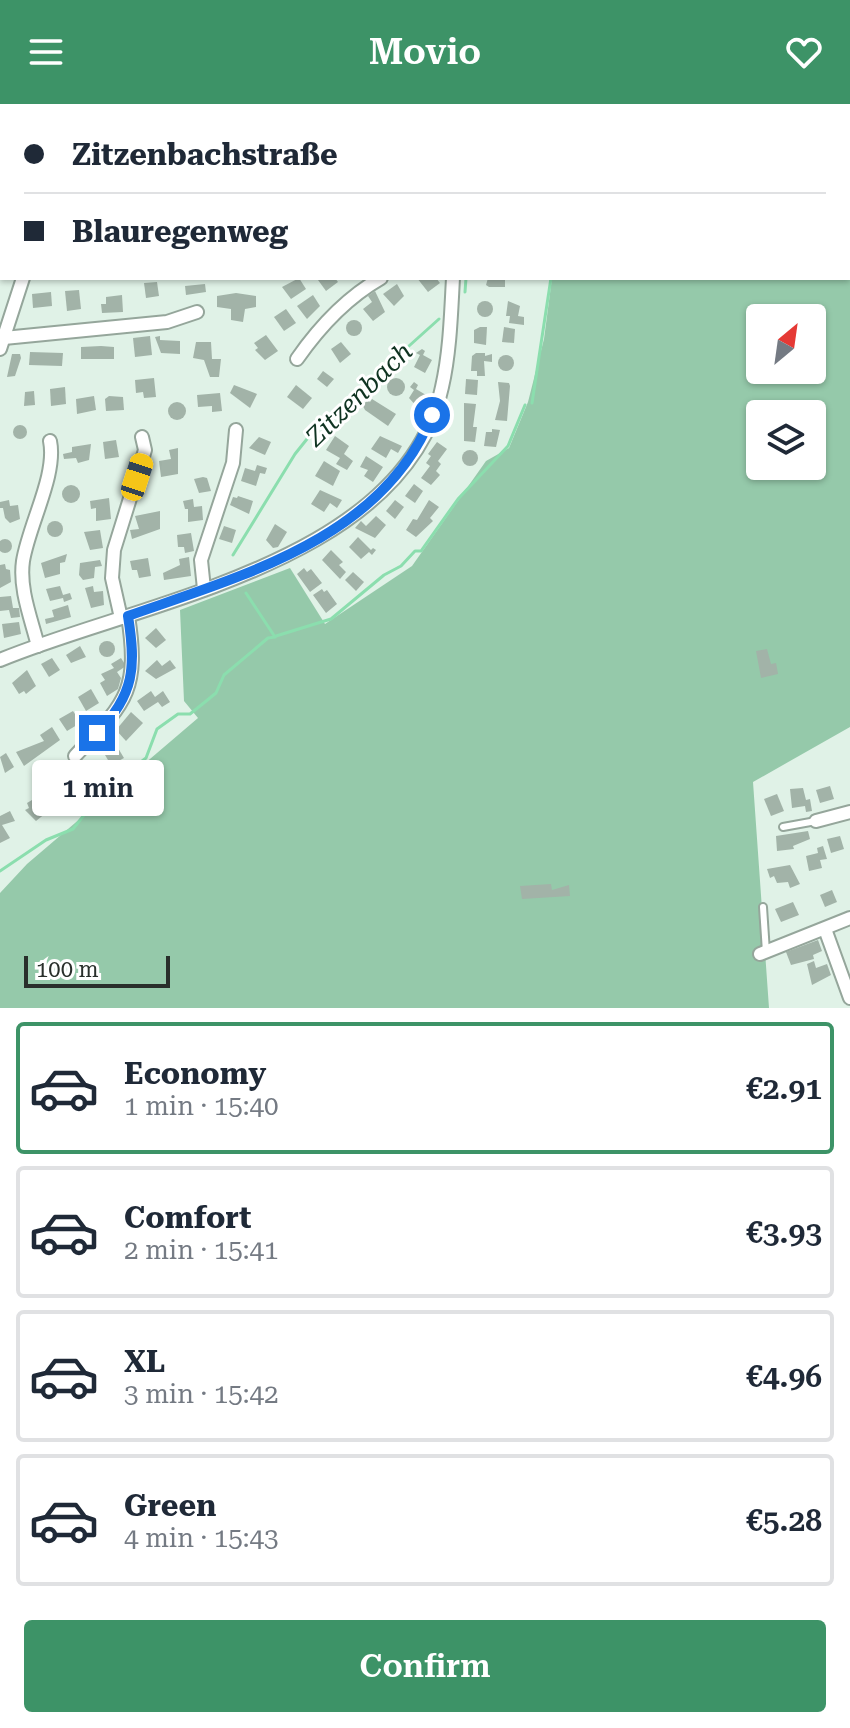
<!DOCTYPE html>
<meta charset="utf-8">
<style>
:root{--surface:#fff;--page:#f6f6f7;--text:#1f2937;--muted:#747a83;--line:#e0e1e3;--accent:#3d9367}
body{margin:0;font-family:"Roboto Serif",serif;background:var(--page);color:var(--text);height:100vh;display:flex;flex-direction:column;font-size:30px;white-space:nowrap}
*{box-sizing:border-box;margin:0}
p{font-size:26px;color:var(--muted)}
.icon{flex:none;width:44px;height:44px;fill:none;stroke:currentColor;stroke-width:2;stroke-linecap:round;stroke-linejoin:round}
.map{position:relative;height:904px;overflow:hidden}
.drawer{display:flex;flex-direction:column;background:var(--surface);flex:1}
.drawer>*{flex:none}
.banner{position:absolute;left:0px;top:0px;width:850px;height:176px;box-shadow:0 2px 6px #0004;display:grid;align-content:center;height:176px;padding:0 24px;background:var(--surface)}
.needle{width:52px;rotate:29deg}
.buttons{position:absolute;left:746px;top:200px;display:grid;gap:16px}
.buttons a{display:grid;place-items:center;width:80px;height:80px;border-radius:8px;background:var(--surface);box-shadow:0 2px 6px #0004;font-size:40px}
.scale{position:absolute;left:24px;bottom:20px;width:146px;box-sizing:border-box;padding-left:8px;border:4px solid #292f2b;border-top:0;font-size:22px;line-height:28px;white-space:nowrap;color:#292f2b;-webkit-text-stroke:6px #fff;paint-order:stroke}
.end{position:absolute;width:36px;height:36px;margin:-18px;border:10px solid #1a73e8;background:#fff;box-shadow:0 0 0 4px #fff}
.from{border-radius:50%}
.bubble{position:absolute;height:56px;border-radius:8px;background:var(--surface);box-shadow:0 2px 6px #0004;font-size:26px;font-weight:600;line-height:56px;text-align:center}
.car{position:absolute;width:24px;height:48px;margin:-24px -12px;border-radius:10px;box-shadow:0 0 6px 2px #0007;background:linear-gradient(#f5c518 24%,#345 0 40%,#f5c518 0 76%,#345 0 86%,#f5c518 0)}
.banner b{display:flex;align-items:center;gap:28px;height:76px;font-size:30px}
.banner b+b{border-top:2px solid var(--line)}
.banner i{width:20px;height:20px;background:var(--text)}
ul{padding:14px 0 0;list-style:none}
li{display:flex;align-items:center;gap:24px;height:132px;margin:0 16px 12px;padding:0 8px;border:4px solid var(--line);border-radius:8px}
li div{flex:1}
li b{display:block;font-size:30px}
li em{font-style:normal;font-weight:600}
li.active{border-color:var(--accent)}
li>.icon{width:72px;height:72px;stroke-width:1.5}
.primary-button{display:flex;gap:16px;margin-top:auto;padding:16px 24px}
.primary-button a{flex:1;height:92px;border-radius:8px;background:var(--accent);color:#fff;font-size:32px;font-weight:600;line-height:92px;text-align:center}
header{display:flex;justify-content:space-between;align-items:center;height:104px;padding:0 24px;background:var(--accent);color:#fff;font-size:36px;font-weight:600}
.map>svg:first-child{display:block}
.green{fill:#95c9aa;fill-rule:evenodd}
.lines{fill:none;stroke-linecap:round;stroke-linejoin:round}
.stream{stroke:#8bdeae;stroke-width:3}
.building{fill:#a2b3a8}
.service-casing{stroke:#95a69b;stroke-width:10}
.minor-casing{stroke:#95a69b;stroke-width:16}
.service{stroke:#fff;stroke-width:6}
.minor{stroke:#fff;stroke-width:12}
.route{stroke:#1a73e8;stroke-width:10}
.labels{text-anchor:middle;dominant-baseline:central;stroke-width:6;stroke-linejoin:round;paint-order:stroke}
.water-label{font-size:26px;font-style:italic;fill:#0f3321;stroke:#fff}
</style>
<header><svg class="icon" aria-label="menu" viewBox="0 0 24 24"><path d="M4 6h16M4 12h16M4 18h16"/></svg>Movio<svg class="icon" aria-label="heart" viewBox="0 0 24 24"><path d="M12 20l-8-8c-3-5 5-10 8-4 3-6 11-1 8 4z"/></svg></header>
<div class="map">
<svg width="850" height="904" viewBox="0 0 850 904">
<rect width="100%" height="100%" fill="#e0f2e7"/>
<g class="green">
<polygon points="0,0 368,0 2,2 2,60"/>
<path d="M586,0H850V623L753,678L769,904H0V789L27,760L198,614L184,597L180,506L290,464L325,520L412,462L486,357L509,344L528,298L544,235L552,174H848V2ZM760,214H812V266H760ZM760,310H812V362H760Z"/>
</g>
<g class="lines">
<g class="stream">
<polyline points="479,2 479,0"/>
<polyline points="561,2 570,0"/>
<polyline points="465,188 466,174"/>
<polyline points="532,299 551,174"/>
<polyline points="233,451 295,350 311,330 439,215"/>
<polyline points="276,532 331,515 384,471 401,462 415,447 421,447 458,395 508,342 525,301"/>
<polyline points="0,767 46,736 73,725 103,687 146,654 157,625 178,610 190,610 205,598 216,589 224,571 268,534 275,533 246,489"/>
</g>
</g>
<g class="building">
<polygon points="299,174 306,185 291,195 282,183"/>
<polygon points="321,174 335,174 338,178 326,187 318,176"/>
<polygon points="417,174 436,174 440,179 428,188"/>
<polygon points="488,174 505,174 505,183 489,183 486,181"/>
<polygon points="157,178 159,192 146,194 144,179"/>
<polygon points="205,180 206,188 186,191 185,182"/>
<polygon points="397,180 404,192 394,202 383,190"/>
<polygon points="79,186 81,205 67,207 65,187"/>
<polygon points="375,187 385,208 373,217 363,205 372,198 368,192"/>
<polygon points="51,188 52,202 33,204 32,190"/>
<polygon points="236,189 256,192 256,203 245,205 243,218 231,216 231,205 217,203 217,192"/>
<polygon points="122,191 123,208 102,209 101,200 106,200 106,193"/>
<polygon points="313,191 320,202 307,215 297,202"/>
<polygon points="508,197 520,202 518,212 524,213 524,221 509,219 510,212 506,212"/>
<circle cx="485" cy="205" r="8"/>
<polygon points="286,205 296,219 284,227 274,213"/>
<circle cx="354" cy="224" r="8"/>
<polygon points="480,223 487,223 486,241 474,239 474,226"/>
<polygon points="504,223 515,225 514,239 502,238"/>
<polygon points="266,231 278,247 265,256 255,246 258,244 254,239"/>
<polygon points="150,232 152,251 135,253 133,234"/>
<polygon points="160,232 160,236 180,237 180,250 161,249 155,233"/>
<polygon points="196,238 211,238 212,255 221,255 219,273 210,273 204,256 193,254"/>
<polygon points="341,238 351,250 340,259 331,245"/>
<polygon points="101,242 114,243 114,255 81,255 81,243"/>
<polygon points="422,245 425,247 423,251 432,256 425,269 414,263 420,251 416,249"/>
<polygon points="30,248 63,249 62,262 29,261"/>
<polygon points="476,249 485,249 485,252 492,250 492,258 484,257 485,272 477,272 477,267 471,267 472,252"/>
<polygon points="12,250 20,250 21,254 15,272 7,273"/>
<circle cx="506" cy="259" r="8"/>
<polygon points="323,267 334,275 327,283 317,275"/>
<polygon points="154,274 156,293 144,294 143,288 136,289 135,276"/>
<circle cx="396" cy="283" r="9"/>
<polygon points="466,275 478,276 477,291 465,290"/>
<polygon points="414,278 418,281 416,285 426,291 418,304 409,294 414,286 410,283"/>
<polygon points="498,278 509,279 510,282 507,317 495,316 500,297"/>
<polygon points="234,281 257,290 250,304 230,289"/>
<polygon points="296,281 312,294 303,305 287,293"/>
<polygon points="65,283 66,300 51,302 50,285"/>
<polygon points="34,287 35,301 24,302 25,288"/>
<polygon points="220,289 222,307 212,308 212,302 198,303 197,291"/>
<polygon points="94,292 96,306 77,310 76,295"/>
<polygon points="109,292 123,293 124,306 106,307 105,295"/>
<polygon points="372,295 396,310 388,322 365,306 363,302 367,296 370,298"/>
<circle cx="177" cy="307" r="9"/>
<polygon points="464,299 476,300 473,323 477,323 475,338 464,337"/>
<circle cx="20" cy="328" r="7"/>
<polygon points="492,325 500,326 496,343 484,342 486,328 492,328"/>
<polygon points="335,332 349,342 344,350 353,357 347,366 336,360 340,354 326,346"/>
<polygon points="380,332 402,342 398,349 391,345 386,354 371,345"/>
<polygon points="259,333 271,338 265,351 249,344"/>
<polygon points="116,336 119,353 105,355 103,338"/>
<polygon points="437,338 447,345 438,357 441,360 436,367 440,371 431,381 421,374 430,362 426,359 431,352 428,350"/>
<polygon points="91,340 89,356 78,359 76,354 64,355 63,350 72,348 72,343"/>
<polygon points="178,344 178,370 161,373 159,357 171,355 169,346"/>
<circle cx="470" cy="354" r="8"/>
<polygon points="366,352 383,363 373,378 364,372 368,366 360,363"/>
<polygon points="324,357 340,367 333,382 315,372"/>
<polygon points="257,361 267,364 265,370 260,369 256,382 241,377 245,364 255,367"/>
<polygon points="203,373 207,374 211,387 199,389 194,375"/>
<polygon points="414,380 423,387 415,399 405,392"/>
<circle cx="71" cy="390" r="9"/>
<polygon points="320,386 342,396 337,404 330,399 324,408 311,400"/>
<polygon points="238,392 253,397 249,410 230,401 233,393 237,394"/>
<polygon points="109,394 111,415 96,417 96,404 91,405 90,397"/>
<polygon points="193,395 194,403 202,402 203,416 188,418 188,405 185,405 183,397"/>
<polygon points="9,396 10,402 18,401 20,415 10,419 5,414 3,404 0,404 0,398"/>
<polygon points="395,396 404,403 395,415 386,407"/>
<polygon points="429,396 439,403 430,414 433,417 416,433 406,426 413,415 417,416"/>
<polygon points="160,407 160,425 132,435 130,426 139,425 135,412"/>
<polygon points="376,412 386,421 375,434 355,424 361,417 366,422"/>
<circle cx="55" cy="425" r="8"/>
<polygon points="275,420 287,428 278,443 273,444 266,436"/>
<polygon points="224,422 236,426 232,439 219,435"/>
<polygon points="100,426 103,444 90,446 84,428"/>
<polygon points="191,429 194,447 185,449 184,443 178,443 177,431"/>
<polygon points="358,433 371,446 373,444 376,446 372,451 369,448 361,455 349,443"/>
<circle cx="5" cy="442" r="7"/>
<polygon points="331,446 343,458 339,461 346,468 340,475 322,456"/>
<polygon points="67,450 65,458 60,459 60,470 45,474 41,459"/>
<polygon points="189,453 191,472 164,476 163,469 180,461 179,455"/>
<polygon points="148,454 151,472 139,474 137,466 132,466 130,457"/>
<polygon points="100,456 102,462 95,463 94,474 83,476 79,471 80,459"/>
<polygon points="5,460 6,465 10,466 11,478 0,484 0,461"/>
<polygon points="304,464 307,468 311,465 322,479 310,488 297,470"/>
<polygon points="353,468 364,478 356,487 345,476"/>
<polygon points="60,482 63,491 70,489 72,495 64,498 63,494 50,497 46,485"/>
<polygon points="93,482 94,488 103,487 104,501 91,504 85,484"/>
<polygon points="322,485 324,488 327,486 337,500 326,509 313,491"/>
<polygon points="11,492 13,504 19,504 20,513 11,514 9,506 0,507 0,493"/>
<polygon points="68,501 71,513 46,520 45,515 54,513 52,506"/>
<polygon points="19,518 21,530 4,534 2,520"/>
<polygon points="156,524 166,536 156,544 145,534"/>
<circle cx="107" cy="545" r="8"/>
<polygon points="80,542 86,553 71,559 66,551"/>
<polygon points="767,545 771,560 776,559 778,570 761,574 756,547"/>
<polygon points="52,554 60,566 49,573 41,560"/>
<polygon points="121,554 126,562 117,568 121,574 118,585 107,592 100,579 105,576 101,570 114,564 111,560"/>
<polygon points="157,556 162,562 170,556 176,564 156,575 145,567"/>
<polygon points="27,566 36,582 26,590 24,587 19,590 12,579"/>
<polygon points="91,585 99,599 86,607 78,593"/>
<polygon points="151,587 155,593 163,587 170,598 162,603 158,598 144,607 137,597"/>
<polygon points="73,607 79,616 91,610 94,615 86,619 89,624 81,629 77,621 67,627 59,615"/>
<polygon points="131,608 143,619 126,637 116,626"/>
<polygon points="52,623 60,636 24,662 16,648 44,637 40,631"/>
<polygon points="118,644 124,654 111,661 105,651"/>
<polygon points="6,649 14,663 5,669 0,653"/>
<polygon points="830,682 834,695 820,699 816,686"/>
<polygon points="803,684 806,696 810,695 812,707 806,708 805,702 792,704 790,685"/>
<polygon points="777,690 784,707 771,712 764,695"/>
<polygon points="37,693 46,709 36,717 25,706 29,704 27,699"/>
<polygon points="10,707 15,717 2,721 10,734 0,739 0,712"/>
<polygon points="808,727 810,735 793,742 794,745 777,747 776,732"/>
<polygon points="840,732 844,745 831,749 827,735"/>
<polygon points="823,742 827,755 820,756 822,764 809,767 806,752 818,749 817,744"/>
<polygon points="790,761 800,780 790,784 788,778 777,779 774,772 770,774 767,765"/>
<polygon points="551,780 552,786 569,781 570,792 522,795 520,782"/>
<polygon points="832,786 837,798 825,803 820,791"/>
<polygon points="793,798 799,811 781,818 775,805"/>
<polygon points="818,836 822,847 813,851 814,855 791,861 786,848"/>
<polygon points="814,857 816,864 827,860 831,871 812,881 807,860"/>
</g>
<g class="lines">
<defs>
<g id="service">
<polyline points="783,723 816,717"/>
<polyline points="763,803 766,848"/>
</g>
<g id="minor">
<polyline points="284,2 284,0"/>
<polyline points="455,2 458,0"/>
<polyline points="0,118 2,118"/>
<polyline points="4,234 167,218 197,208"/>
<polyline points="0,245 23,174"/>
<path d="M297,255C320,222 346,194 381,174"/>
<polyline points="204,485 201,456 233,359 236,326"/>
<polyline points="121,514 112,474 114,446 145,346 142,333"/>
<path d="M38,542C31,514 19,485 23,457C29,420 57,371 50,337"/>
<path d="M0,556C139,498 406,459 442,283C450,248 451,210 453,174"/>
<path d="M75,652C125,599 140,588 128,512"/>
<polyline points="816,717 850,708"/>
<polyline points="825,825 850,894"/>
<polyline points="760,850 850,814"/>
</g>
</defs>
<use href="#service" class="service-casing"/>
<use href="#minor" class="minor-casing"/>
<use href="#service" class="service"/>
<use href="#minor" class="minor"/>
</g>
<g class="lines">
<path class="route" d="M97,629C135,591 136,562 128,512C241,472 384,434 432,311"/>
</g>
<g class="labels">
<g class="water-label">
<text transform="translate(359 290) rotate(-44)">Zitzenbach</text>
</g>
</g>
</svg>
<div class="buttons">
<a><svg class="needle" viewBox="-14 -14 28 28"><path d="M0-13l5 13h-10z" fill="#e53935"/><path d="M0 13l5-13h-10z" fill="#747a83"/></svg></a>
<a><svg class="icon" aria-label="layers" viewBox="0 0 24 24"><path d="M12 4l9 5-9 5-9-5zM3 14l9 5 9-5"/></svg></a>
</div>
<div class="scale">100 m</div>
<i class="end from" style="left:432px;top:311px"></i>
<i class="end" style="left:97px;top:629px"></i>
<div class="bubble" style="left:32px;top:656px;width:132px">1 min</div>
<i class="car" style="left:137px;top:373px;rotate:18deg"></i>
<div class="banner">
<b><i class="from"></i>Zitzenbachstraße</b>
<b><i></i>Blauregenweg</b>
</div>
</div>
<section class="drawer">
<ul>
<li class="active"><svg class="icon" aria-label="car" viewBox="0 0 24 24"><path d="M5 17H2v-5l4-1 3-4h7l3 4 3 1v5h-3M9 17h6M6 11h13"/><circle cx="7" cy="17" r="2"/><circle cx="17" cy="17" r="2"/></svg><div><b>Economy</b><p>1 min · 15:40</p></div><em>€2.91</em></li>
<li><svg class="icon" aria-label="car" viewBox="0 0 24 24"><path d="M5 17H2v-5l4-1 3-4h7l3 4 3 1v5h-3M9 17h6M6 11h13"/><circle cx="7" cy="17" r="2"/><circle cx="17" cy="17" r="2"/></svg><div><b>Comfort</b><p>2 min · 15:41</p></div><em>€3.93</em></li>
<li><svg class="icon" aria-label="car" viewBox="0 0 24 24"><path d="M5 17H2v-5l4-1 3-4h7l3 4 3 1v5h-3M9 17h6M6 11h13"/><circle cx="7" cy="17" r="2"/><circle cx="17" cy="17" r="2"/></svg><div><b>XL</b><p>3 min · 15:42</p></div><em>€4.96</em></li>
<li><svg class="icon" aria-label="car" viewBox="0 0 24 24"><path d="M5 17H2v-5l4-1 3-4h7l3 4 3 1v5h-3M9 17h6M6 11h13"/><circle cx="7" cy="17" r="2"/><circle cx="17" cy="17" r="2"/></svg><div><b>Green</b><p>4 min · 15:43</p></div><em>€5.28</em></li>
</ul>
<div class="primary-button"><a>Confirm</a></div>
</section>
